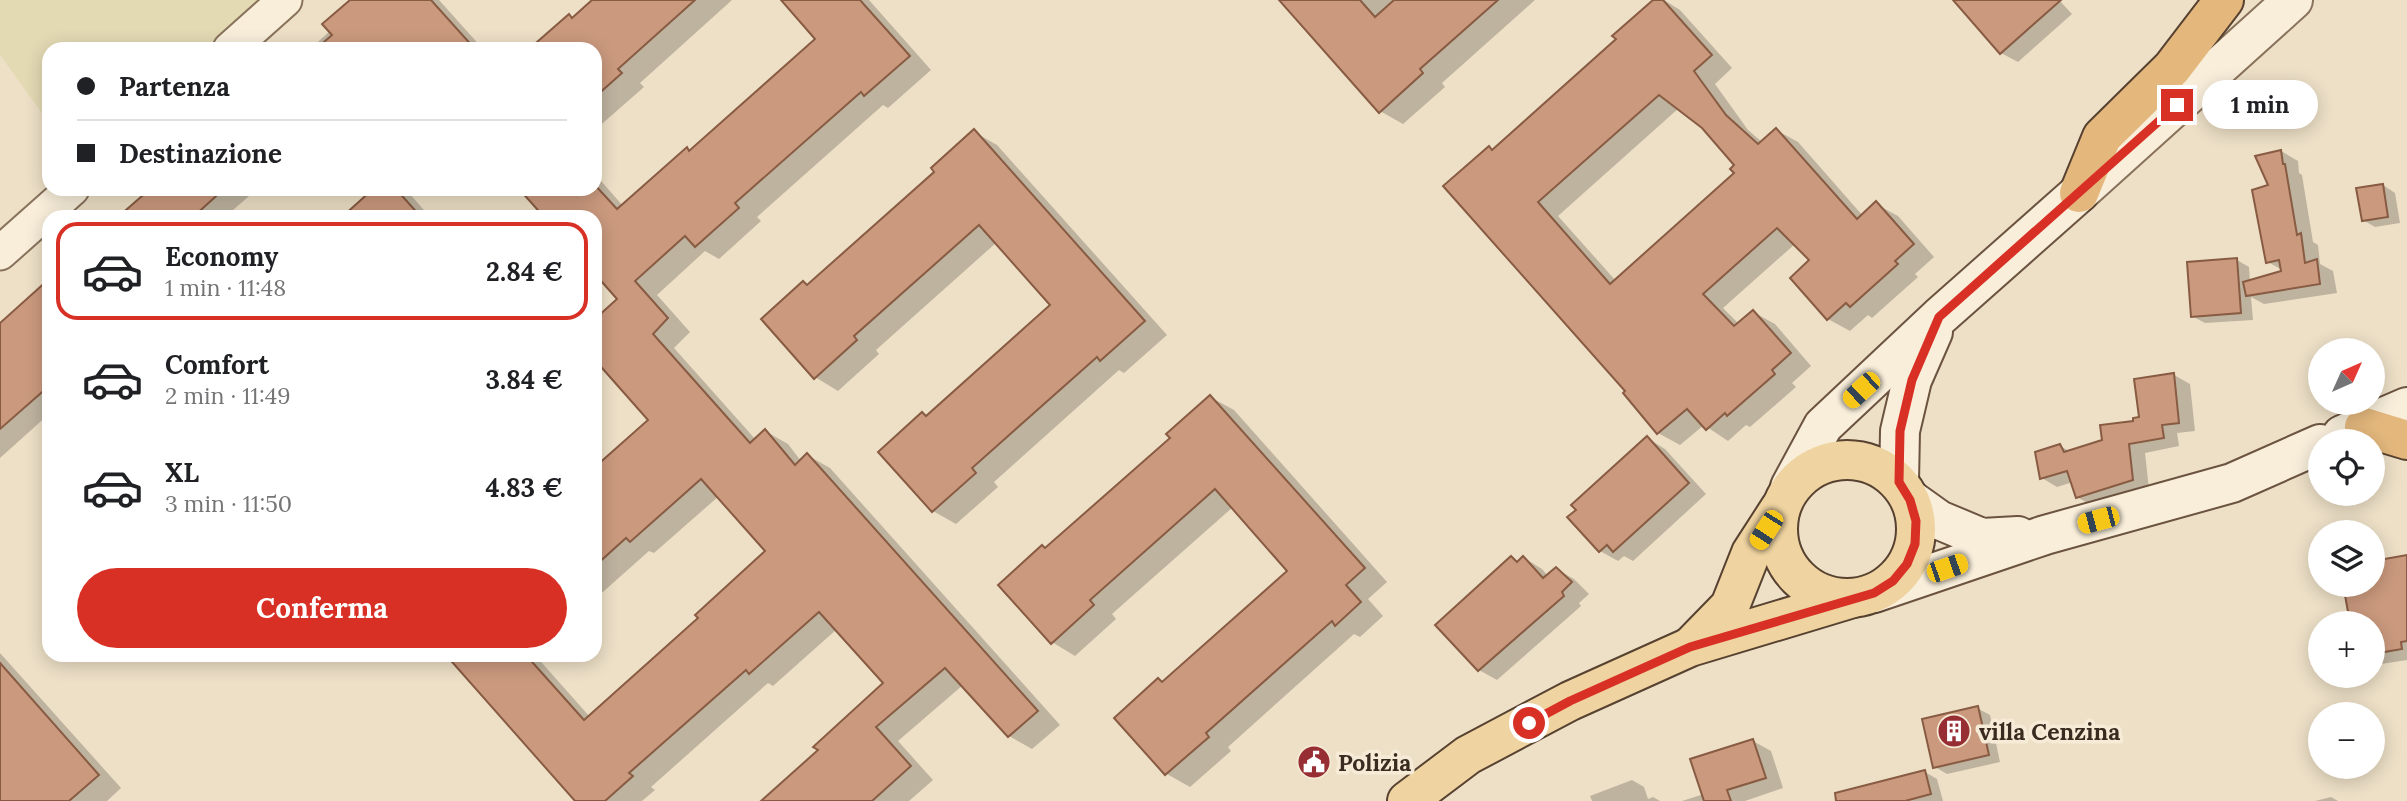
<!DOCTYPE html>
<html lang="it">
<meta charset="utf-8">
<style>
:root{--surface:#fff;--page:#f6f6f6;--text:#202124;--muted:#757577;--line:#e0e0e0;--accent:#d93025}
body{margin:0;font-family:Lora,serif;background:var(--page);color:var(--text);height:100vh;display:flex;flex-direction:column;font-size:26px;white-space:nowrap}
*{box-sizing:border-box;margin:0}
p{font-size:23px;color:var(--muted)}
.icon{flex:none;width:38px;height:38px;fill:none;stroke:currentColor;stroke-width:2;stroke-linecap:round;stroke-linejoin:round}
.map{position:relative;flex:1;overflow:hidden}
.details{position:absolute;left:42px;top:210px;width:560px;height:452px;display:flex;flex-direction:column;background:var(--surface);border-radius:21px;box-shadow:0 4px 18px #0003}
.details>*{flex:none}
.banner{position:absolute;left:42px;top:42px;width:560px;height:154px;border-radius:21px;box-shadow:0 4px 18px #0003;display:grid;align-content:center;height:154px;padding:0 35px;background:var(--surface)}
.needle{width:46px;rotate:45deg}
.buttons{position:absolute;left:2308px;top:338px;display:grid;gap:14px}
.buttons a{display:grid;place-items:center;width:77px;height:77px;border-radius:50%;background:var(--surface);box-shadow:0 4px 18px #0003;font-size:35px}
.end{position:absolute;width:32px;height:32px;margin:-16px;border:9px solid #d93025;background:#fff;box-shadow:0 0 0 4px #fff}
.from{border-radius:50%}
.bubble{position:absolute;height:49px;border-radius:24px;background:var(--surface);box-shadow:0 4px 18px #0003;font-size:23px;font-weight:800;line-height:49px;text-align:center}
.car{position:absolute;width:21px;height:42px;margin:-21px -10px;border-radius:9px;box-shadow:0 0 5px 2px #0007;background:linear-gradient(#f5c518 24%,#345 0 40%,#f5c518 0 76%,#345 0 86%,#f5c518 0)}
.banner b{display:flex;align-items:center;gap:24px;height:66px;font-size:26px}
.banner b+b{border-top:2px solid var(--line)}
.banner i{width:18px;height:18px;background:var(--text)}
ul{padding:12px 0 0;list-style:none}
li{display:flex;align-items:center;gap:21px;height:98px;margin:0 14px 10px;padding:0 21px;border:4px solid transparent;border-radius:21px}
li div{flex:1}
li b{display:block;font-size:26px}
li em{font-style:normal;font-weight:800}
li.current{border-color:var(--accent)}
li>.icon{width:63px;height:63px;stroke-width:1.5}
.cta{display:flex;gap:14px;margin-top:auto;padding:14px 35px}
.cta a{flex:1;height:80px;border-radius:42px;background:var(--accent);color:#fff;font-size:28px;font-weight:800;line-height:80px;text-align:center}
.map>svg:first-child{display:block}
.farmland{fill:#e3dab4}
.shadow{fill:#0003;fill-rule:evenodd}
.building{fill:#cb9a7e;stroke:#885b43;stroke-width:2;fill-rule:evenodd}
.lines{fill:none;stroke-linecap:round;stroke-linejoin:round}
.minor-casing{stroke:#89725c;stroke-width:37}
.tertiary-casing{stroke:#89725c;stroke-width:42}
.secondary-casing{stroke:#6b5340;stroke-width:42}
.primary-casing{stroke:#574130;stroke-width:42}
.trunk-casing{stroke:#574130;stroke-width:42}
.minor{stroke:#f8eeda;stroke-width:33}
.tertiary{stroke:#f8eeda;stroke-width:38}
.secondary{stroke:#f8eeda;stroke-width:38}
.primary{stroke:#efd3a0;stroke-width:38}
.trunk{stroke:#e4b87d;stroke-width:38}
.route{stroke:#d93025;stroke-width:9}
.labels{text-anchor:middle;dominant-baseline:central;stroke-width:7;stroke-linejoin:round;paint-order:stroke}
.poi-label{font-size:23px;font-weight:bold;fill:#3a2b20;stroke:#f5ebd6;text-anchor:start}
</style>
<div class="map">
<svg width="2407" height="801" viewBox="0 0 2407 801">
<rect width="100%" height="100%" fill="#eee0c7"/>
<polygon class="farmland" points="0,0 275,0 220,49 49,49 49,123 0,55"/>
<g class="shadow">
<polygon points="352,0 439,0 483,49 310,49 330,31"/>
<polygon points="595,0 732,0 640,83 644,87 595,130 595,49 532,49 573,19"/>
<polygon points="783,0 869,0 931,70 888,108 883,105 757,217 761,221 719,259 705,251 657,295 690,332 674,348 756,440 765,431 788,444 801,461 807,455 830,468 1060,725 1032,749 1009,736 963,685 898,741 933,780 909,801 763,801 820,750 886,683 837,629 773,686 768,683 651,787 655,790 642,801 578,801 448,654 534,654 590,717 701,619 768,551 719,496 654,553 649,551 595,599 595,469 650,420 595,358 595,322 619,299 595,272 595,217 546,217 521,189 595,189 595,174 623,206 687,149 691,152 818,39"/>
<polygon points="1281,0 1535,0 1442,83 1445,87 1403,124 1380,111"/>
<path d="M1655,0H1664L1680,10L1732,68L1715,84L1748,130L1762,142L1776,130L1798,142L1863,216L1876,204L1898,216L1934,257L1915,274L1918,277L1872,318L1868,315L1850,331L1828,319L1812,261L1795,244L1723,308L1739,324L1753,312L1775,324L1811,366L1792,383L1796,387L1750,427L1746,425L1728,441L1704,425L1680,445L1658,433L1625,393L1628,391L1489,148L1494,151L1619,39ZM1679,108L1704,126L1736,165V173L1616,281L1558,216Z"/>
<polygon points="1958,0 2059,0 2072,14 2018,62 2001,53"/>
<polygon points="974,132 997,145 1167,335 1124,373 1119,370 994,482 998,487 956,524 933,511 880,452 927,417 1053,305 997,242 876,350 879,354 838,391 815,377 808,286 936,172"/>
<polygon points="2281,151 2298,161 2299,173 2302,175 2313,242 2318,245 2320,264 2333,271 2337,293 2264,304 2251,297 2253,320 2205,323 2192,316 2237,260 2249,267 2250,282 2284,271 2268,262 2271,186"/>
<polygon points="2383,185 2395,193 2400,223 2375,227 2363,220"/>
<polygon points="153,189 257,189 225,217 121,217"/>
<polygon points="376,189 402,189 409,193 430,217 345,217"/>
<polygon points="49,281 49,414 0,458 0,325"/>
<polygon points="2174,375 2190,384 2195,431 2177,433 2179,446 2145,453 2149,489 2093,506 2077,497 2073,482 2057,487 2042,478 2060,446 2071,452 2104,442 2141,419"/>
<polygon points="1210,397 1234,410 1387,582 1368,599 1383,616 1360,637 1354,634 1228,747 1231,751 1190,787 1167,774 1116,718 1164,683 1290,571 1233,507 1112,614 1116,619 1075,656 1052,642 1047,550 1172,438"/>
<polygon points="1647,438 1665,449 1706,494 1633,561 1624,556 1618,561 1600,551"/>
<polygon points="1512,558 1519,562 1524,558 1542,569 1548,576 1556,569 1574,579 1589,594 1579,603 1581,606 1497,680 1479,670"/>
<polygon points="2407,559 2407,660 2375,665 2373,664 2373,623 2352,623 2373,584 2373,563"/>
<polygon points="0,653 121,788 107,801 0,801"/>
<polygon points="1977,708 1990,715 2000,762 1947,774 1935,767"/>
<polygon points="1753,741 1771,751 1783,788 1745,801 1682,801 1704,794"/>
<polygon points="1925,772 1937,779 1943,801 1870,801"/>
<polygon points="1632,780 1644,787 1648,799 1653,797 1660,801 1592,801 1590,796"/>
<polygon points="2331,797 2338,801 2315,801"/>
</g>
<g class="building">
<polygon points="350,0 431,0 475,49 316,49 332,35 322,24"/>
<polygon points="592,0 695,0 618,69 622,73 595,97 595,49 529,49 569,14 572,18"/>
<polygon points="781,0 860,0 910,56 864,96 861,92 735,203 739,208 695,247 685,236 635,281 668,318 653,334 750,443 765,429 795,465 807,453 1038,711 1008,737 945,668 876,727 911,766 872,801 761,801 818,750 813,747 883,683 819,612 749,674 746,670 629,773 633,776 605,801 575,801 445,654 525,654 584,720 698,618 695,615 765,551 701,479 630,542 626,538 595,566 595,467 648,420 595,360 595,319 617,299 595,274 595,217 544,217 519,189 595,189 595,185 617,209 687,147 689,151 815,39"/>
<polygon points="1279,0 1360,0 1375,17 1394,0 1498,0 1420,69 1423,73 1379,113"/>
<path d="M1653,0H1663L1712,55L1694,71L1726,115L1758,144L1776,128L1857,219L1876,201L1914,244L1895,261L1898,264L1850,307L1846,303L1827,320L1790,278L1809,260L1777,228L1703,294L1734,326L1753,310L1791,353L1772,370L1775,374L1727,416L1725,413L1706,430L1687,409L1657,434L1623,393L1625,391L1443,186L1489,146L1492,150L1616,39L1612,36ZM1659,95L1702,128L1734,165L1730,169L1734,173L1610,284L1538,202Z"/>
<polygon points="1953,0 2061,0 2000,54"/>
<polygon points="974,129 1145,321 1100,361 1097,357 972,468 976,473 932,512 878,452 922,412 926,416 1050,305 979,225 854,336 857,340 814,379 761,319 803,281 807,285 934,172 931,168"/>
<polygon points="2281,150 2283,164 2285,164 2297,235 2301,233 2305,263 2317,259 2320,284 2246,296 2243,282 2281,271 2279,260 2266,263 2252,190 2268,185 2255,156"/>
<polygon points="2383,184 2388,217 2362,221 2356,188"/>
<polygon points="150,189 224,189 193,217 118,217"/>
<polygon points="373,189 396,189 421,217 342,217"/>
<polygon points="2237,258 2241,313 2191,317 2187,262"/>
<polygon points="49,279 49,386 0,429 0,323"/>
<polygon points="2174,373 2179,423 2162,425 2164,438 2129,444 2133,480 2076,498 2067,471 2040,479 2035,452 2060,444 2064,452 2102,440 2100,425 2133,421 2133,418 2139,417 2134,379"/>
<polygon points="1210,395 1365,568 1346,585 1361,602 1335,626 1332,621 1206,733 1209,737 1165,775 1114,718 1158,678 1162,682 1287,571 1215,489 1090,600 1094,605 1051,644 998,585 1042,545 1045,548 1170,438 1166,434"/>
<polygon points="1647,436 1689,483 1613,552 1607,545 1599,552 1567,517 1576,510 1571,505"/>
<polygon points="2407,555 2407,641 2401,642 2402,649 2373,654 2373,623 2350,623 2343,584 2373,584 2373,561"/>
<polygon points="1511,556 1517,562 1523,556 1543,578 1556,567 1572,582 1562,592 1564,596 1478,671 1435,625"/>
<polygon points="0,663 99,775 69,801 0,801"/>
<polygon points="1978,706 1989,755 1933,768 1922,719"/>
<polygon points="1753,739 1766,778 1727,790 1731,801 1704,801 1690,759"/>
<polygon points="1925,770 1931,794 1905,801 1836,801 1835,793"/>
</g>
<g class="lines">
<defs>
<g id="minor">
<polyline points="230,49 285,0"/>
<polyline points="0,253 72,189"/>
</g>
<polyline id="tertiary" points="2079,193 2293,0"/>
<g id="secondary">
<polyline points="2342,435 2407,407"/>
<polyline points="1899,482 1900,431 1912,380 1933,332"/>
<polyline points="1790,487 1823,426 1939,317 2079,193"/>
<polyline points="1911,500 1939,520 1982,538 2018,536"/>
<polyline points="1874,593 2045,535 2232,483 2320,444"/>
</g>
<g id="primary">
<circle cx="1847" cy="529" r="69"/>
<polyline points="1692,645 1730,606 1751,553 1780,508"/>
<polyline points="1407,801 1468,755 1570,701 1690,647 1853,598"/>
</g>
<g id="trunk">
<polyline points="2079,193 2102,137 2172,68 2224,0"/>
<polyline points="2364,427 2407,440"/>
</g>
</defs>
<use href="#minor" class="minor-casing"/>
<use href="#tertiary" class="tertiary-casing"/>
<use href="#secondary" class="secondary-casing"/>
<use href="#primary" class="primary-casing"/>
<use href="#trunk" class="trunk-casing"/>
<use href="#minor" class="minor"/>
<use href="#tertiary" class="tertiary"/>
<use href="#secondary" class="secondary"/>
<use href="#primary" class="primary"/>
<use href="#trunk" class="trunk"/>
</g>
<g class="lines">
<polyline class="route" points="1529,723 1570,701 1690,647 1874,593 1893,581 1907,564 1915,544 1916,521 1910,500 1899,482 1900,431 1912,380 1939,317 2177,105"/>
</g>
<defs>
<symbol id="building-disc" viewBox="-11 -11 22 22"><circle r="9.5" fill="#972e33" stroke="#f5ebd6"/><path d="M-4-6H4V6H1V3H-1V6H-4ZM-2.5-4.3h1.7v1.8h-1.7ZM.8-4.3h1.7v1.8H.8ZM-2.5-1h1.7V.8h-1.7ZM.8-1h1.7V.8H.8Z" fill="#fff"/></symbol>
<symbol id="civic-disc" viewBox="-11 -11 22 22"><circle r="9.5" fill="#972e33" stroke="#f5ebd6"/><path d="M-.6-6.5H3V-4.5H.6V-3L4-1V1h2V6H-6V1h2V-1L-.6-3ZM-1.2 2.5V6h2.4V2.5Z" fill="#fff"/></symbol>
</defs>
<g fill-rule="evenodd">
<use href="#building-disc" x="1935" y="712" width="38" height="38"/>
<use href="#civic-disc" x="1295" y="743" width="38" height="38"/>
</g>
<g class="labels">
<g class="poi-label">
<text x="1979" y="731">villa Cenzina</text>
<text x="1338" y="762">Polizia</text>
</g>
</g>
</svg>
<div class="buttons">
<a><svg class="needle" viewBox="-14 -14 28 28"><path d="M0-13l5 13h-10z" fill="#e53935"/><path d="M0 13l5-13h-10z" fill="#757577"/></svg></a>
<a><svg class="icon" aria-label="locate" viewBox="0 0 24 24"><circle cx="12" cy="12" r="6"/><path d="M12 2v4M12 18v4M2 12h4M18 12h4"/></svg></a>
<a><svg class="icon" aria-label="layers" viewBox="0 0 24 24"><path d="M12 4l9 5-9 5-9-5zM3 14l9 5 9-5"/></svg></a>
<a>+</a>
<a>−</a>
</div>
<i class="end from" style="left:1529px;top:723px"></i>
<i class="end" style="left:2177px;top:105px"></i>
<div class="bubble" style="left:2202px;top:80px;width:116px">1 min</div>
<i class="car" style="left:1861px;top:390px;rotate:227deg"></i>
<i class="car" style="left:2098px;top:520px;rotate:255deg"></i>
<i class="car" style="left:1766px;top:530px;rotate:213deg"></i>
<i class="car" style="left:1947px;top:568px;rotate:71deg"></i>
<div class="banner">
<b><i class="from"></i>Partenza</b>
<b><i></i>Destinazione</b>
</div>
<section class="details">
<ul>
<li class="current"><svg class="icon" aria-label="car" viewBox="0 0 24 24"><path d="M5 17H2v-5l4-1 3-4h7l3 4 3 1v5h-3M9 17h6M6 11h13"/><circle cx="7" cy="17" r="2"/><circle cx="17" cy="17" r="2"/></svg><div><b>Economy</b><p>1 min · 11:48</p></div><em>2.84 €</em></li>
<li><svg class="icon" aria-label="car" viewBox="0 0 24 24"><path d="M5 17H2v-5l4-1 3-4h7l3 4 3 1v5h-3M9 17h6M6 11h13"/><circle cx="7" cy="17" r="2"/><circle cx="17" cy="17" r="2"/></svg><div><b>Comfort</b><p>2 min · 11:49</p></div><em>3.84 €</em></li>
<li><svg class="icon" aria-label="car" viewBox="0 0 24 24"><path d="M5 17H2v-5l4-1 3-4h7l3 4 3 1v5h-3M9 17h6M6 11h13"/><circle cx="7" cy="17" r="2"/><circle cx="17" cy="17" r="2"/></svg><div><b>XL</b><p>3 min · 11:50</p></div><em>4.83 €</em></li>
</ul>
<div class="cta"><a>Conferma</a></div>
</section>
</div>
